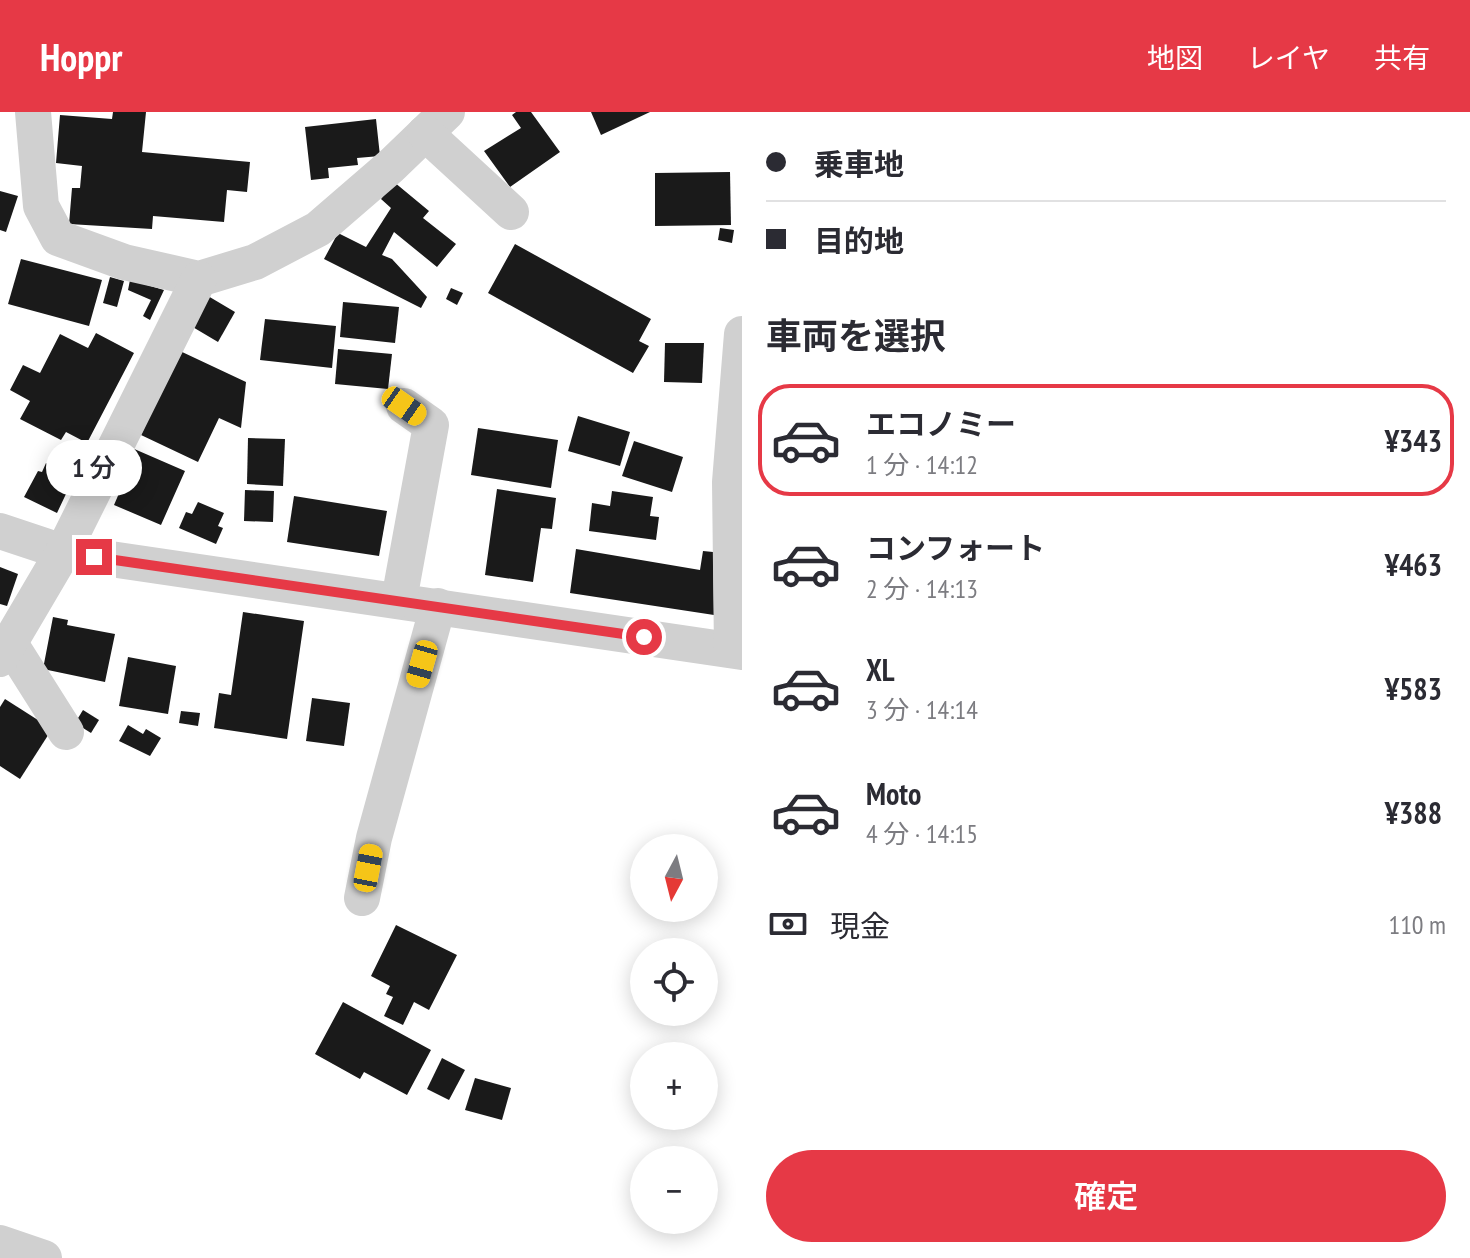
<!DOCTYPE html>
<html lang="ja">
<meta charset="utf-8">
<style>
:root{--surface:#fff;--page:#f7f7f7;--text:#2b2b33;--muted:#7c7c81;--line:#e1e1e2;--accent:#e63946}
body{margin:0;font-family:"PT Sans Narrow","Noto Sans JP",sans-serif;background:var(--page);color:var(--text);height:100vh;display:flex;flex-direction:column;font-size:30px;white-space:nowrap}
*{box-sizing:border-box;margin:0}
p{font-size:26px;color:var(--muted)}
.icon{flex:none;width:44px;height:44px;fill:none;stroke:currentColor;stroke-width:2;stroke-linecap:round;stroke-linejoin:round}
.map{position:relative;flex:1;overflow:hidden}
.side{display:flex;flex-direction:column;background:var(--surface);width:728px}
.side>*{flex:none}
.top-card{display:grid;align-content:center;height:176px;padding:0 24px;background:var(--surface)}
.needle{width:52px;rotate:187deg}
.fabs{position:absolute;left:630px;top:722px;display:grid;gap:16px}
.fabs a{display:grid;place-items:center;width:88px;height:88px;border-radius:50%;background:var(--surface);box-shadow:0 4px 20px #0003;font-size:40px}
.end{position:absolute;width:36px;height:36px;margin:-18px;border:10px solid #e63946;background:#fff;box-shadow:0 0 0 4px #fff}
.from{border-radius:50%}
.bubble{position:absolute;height:56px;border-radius:28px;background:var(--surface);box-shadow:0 4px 20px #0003;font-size:26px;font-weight:600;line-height:56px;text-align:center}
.car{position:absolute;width:24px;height:48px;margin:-24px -12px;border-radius:10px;box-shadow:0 0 6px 2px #0007;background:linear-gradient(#f5c518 24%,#345 0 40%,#f5c518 0 76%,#345 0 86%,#f5c518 0)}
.top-card b{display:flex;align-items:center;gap:28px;height:76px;font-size:30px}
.top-card b+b{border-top:2px solid var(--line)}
.top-card i{width:20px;height:20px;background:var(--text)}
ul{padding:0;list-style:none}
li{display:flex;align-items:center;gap:24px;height:112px;margin:0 16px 12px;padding:0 8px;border:4px solid transparent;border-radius:32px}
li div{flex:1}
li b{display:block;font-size:30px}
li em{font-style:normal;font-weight:600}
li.on{border-color:var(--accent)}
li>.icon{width:72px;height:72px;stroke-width:1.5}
h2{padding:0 24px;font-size:36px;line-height:96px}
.pay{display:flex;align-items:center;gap:20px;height:88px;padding:0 24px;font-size:30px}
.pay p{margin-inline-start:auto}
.action{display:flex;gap:16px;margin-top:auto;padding:16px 24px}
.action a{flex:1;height:92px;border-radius:48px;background:var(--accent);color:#fff;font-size:32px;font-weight:600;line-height:92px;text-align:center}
header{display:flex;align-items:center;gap:48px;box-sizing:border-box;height:112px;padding:0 40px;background:var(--accent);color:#fff}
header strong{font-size:38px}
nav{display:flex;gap:44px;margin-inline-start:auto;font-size:28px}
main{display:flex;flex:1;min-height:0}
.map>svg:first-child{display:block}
.building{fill:#1a1a1a}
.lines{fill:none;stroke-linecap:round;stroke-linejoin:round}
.minor{stroke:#d0d0d0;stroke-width:36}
.route{stroke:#e63946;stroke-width:10}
</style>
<header>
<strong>Hoppr</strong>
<nav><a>地図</a><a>レイヤ</a><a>共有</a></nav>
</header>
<main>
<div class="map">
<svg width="742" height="1146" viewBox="0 0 742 1146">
<rect width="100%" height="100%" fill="#fff"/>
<g class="building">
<polygon points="113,0 146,0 142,40 250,50 247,80 227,78 224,110 153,104 152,117 69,112 72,76 80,76 82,54 56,51 60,3 112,7"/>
<polygon points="516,0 531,0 560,40 510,75 484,39 521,16 512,3"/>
<polygon points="591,0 650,0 601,23"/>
<polygon points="376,7 380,44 357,46 358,53 328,56 329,66 311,68 305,15"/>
<polygon points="730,60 731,113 655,114 655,61"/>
<polygon points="394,70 429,99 423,106 456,132 437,155 394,120 382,143 392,147 427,185 421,196 324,147 338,121 366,135 391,96 381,87"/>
<polygon points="0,79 18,84 6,120 0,118"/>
<polygon points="720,116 734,118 732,131 718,128"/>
<polygon points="515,132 651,207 639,229 649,234 633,261 488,181"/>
<polygon points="21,147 102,168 89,214 8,192"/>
<polygon points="110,165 124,169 117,195 103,191"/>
<polygon points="130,168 164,178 150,208 143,204 151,188 128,178"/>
<polygon points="451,176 463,181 457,193 446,187"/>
<polygon points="208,184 235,200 218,230 191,214"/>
<polygon points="343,190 399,195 395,231 340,225"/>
<polygon points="265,207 336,214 332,256 260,248"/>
<polygon points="96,221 134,241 87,331 66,320 61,328 20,307 30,289 10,278 23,253 40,261 60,222 88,236"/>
<polygon points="665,231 704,231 702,271 664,270"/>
<polygon points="338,237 392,242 388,277 335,272"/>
<polygon points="180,239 246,270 241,316 219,306 198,350 141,323"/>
<polygon points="578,304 630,320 620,354 568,339"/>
<polygon points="478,316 558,328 551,376 471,363"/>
<polygon points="248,326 285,327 283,374 247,372"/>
<polygon points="634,329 683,345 672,380 622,364"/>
<polygon points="132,336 185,359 161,413 114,393 120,379 115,376"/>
<polygon points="46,351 74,365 57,401 24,385 38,359 42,360"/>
<polygon points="497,377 556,386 552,417 541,416 533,470 485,463"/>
<polygon points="245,378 274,379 273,410 244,409"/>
<polygon points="612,379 653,385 650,404 659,405 656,428 589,419 592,391 610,394"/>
<polygon points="294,384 387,399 379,444 287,430"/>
<polygon points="198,390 224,401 218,414 223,416 216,432 179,416 186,400 192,402"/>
<polygon points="576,437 700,458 703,439 713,440 714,503 570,481"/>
<polygon points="0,455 18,462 7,494 0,492"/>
<polygon points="243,500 304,509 287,627 214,616 219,581 231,583"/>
<polygon points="53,505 68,508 67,513 115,522 105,570 43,557"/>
<polygon points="128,545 176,554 168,602 119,594"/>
<polygon points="312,586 350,591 344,634 306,629"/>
<polygon points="5,587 52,617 20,667 0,654 0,595"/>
<polygon points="83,598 99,608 91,621 75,611"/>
<polygon points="181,599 200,601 198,614 179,611"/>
<polygon points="128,613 143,622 146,617 161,626 150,644 119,629"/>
<polygon points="396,813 457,843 429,898 414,890 403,913 384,904 393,885 386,882 390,874 371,864"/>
<polygon points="343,890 431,938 407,983 364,960 360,967 315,942"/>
<polygon points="442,946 465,958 449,988 427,977"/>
<polygon points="475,966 511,976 502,1008 465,998"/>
</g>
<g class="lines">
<g class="minor">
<polyline points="33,0 41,94 58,126 124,150 199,167 255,150 318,117 391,54 447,0"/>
<polyline points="425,21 511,100"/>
<polyline points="0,419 63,440 742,540"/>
<polyline points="399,488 431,313 404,294"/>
<polyline points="11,533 66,620"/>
<polyline points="732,538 730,370 742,222"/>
<polyline points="0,547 63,440 199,167"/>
<polyline points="362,786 374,726 438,494"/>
<polyline points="0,1131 44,1146"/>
</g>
</g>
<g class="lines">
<polyline class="route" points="94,445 644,525"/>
</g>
</svg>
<div class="fabs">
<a><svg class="needle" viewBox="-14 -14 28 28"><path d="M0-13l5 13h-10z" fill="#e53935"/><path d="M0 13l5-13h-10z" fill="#7c7c81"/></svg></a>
<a><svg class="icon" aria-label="locate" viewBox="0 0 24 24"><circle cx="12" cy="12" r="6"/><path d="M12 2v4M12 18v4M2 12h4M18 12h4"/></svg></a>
<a>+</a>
<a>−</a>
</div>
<i class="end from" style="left:644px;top:525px"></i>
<i class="end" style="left:94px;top:445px"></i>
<div class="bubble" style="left:46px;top:328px;width:96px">1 分</div>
<i class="car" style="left:404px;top:294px;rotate:125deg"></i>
<i class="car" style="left:422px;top:552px;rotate:196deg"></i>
<i class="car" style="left:368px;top:756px;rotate:11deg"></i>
</div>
<section class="side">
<div class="top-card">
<b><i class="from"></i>乗車地</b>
<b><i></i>目的地</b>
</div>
<h2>車両を選択</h2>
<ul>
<li class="on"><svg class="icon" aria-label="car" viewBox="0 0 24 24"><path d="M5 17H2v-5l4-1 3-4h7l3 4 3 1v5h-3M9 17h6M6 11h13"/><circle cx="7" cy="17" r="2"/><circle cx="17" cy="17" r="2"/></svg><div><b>エコノミー</b><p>1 分 · 14:12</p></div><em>¥343</em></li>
<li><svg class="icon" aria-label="car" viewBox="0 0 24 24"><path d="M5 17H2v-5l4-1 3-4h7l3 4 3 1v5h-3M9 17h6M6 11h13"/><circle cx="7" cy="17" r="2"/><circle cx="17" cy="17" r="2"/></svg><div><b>コンフォート</b><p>2 分 · 14:13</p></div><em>¥463</em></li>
<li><svg class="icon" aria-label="car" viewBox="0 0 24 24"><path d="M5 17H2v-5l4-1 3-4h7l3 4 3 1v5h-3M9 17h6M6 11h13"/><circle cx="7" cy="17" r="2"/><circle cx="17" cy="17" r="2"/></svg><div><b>XL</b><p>3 分 · 14:14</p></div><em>¥583</em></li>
<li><svg class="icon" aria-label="car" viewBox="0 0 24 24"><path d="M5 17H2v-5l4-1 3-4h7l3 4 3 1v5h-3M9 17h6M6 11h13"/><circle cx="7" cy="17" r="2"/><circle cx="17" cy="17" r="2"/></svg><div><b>Moto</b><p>4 分 · 14:15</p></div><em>¥388</em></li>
</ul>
<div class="pay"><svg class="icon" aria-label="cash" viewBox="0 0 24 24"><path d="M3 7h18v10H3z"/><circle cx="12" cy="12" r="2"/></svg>現金<p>110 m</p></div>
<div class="action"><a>確定</a></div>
</section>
</main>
